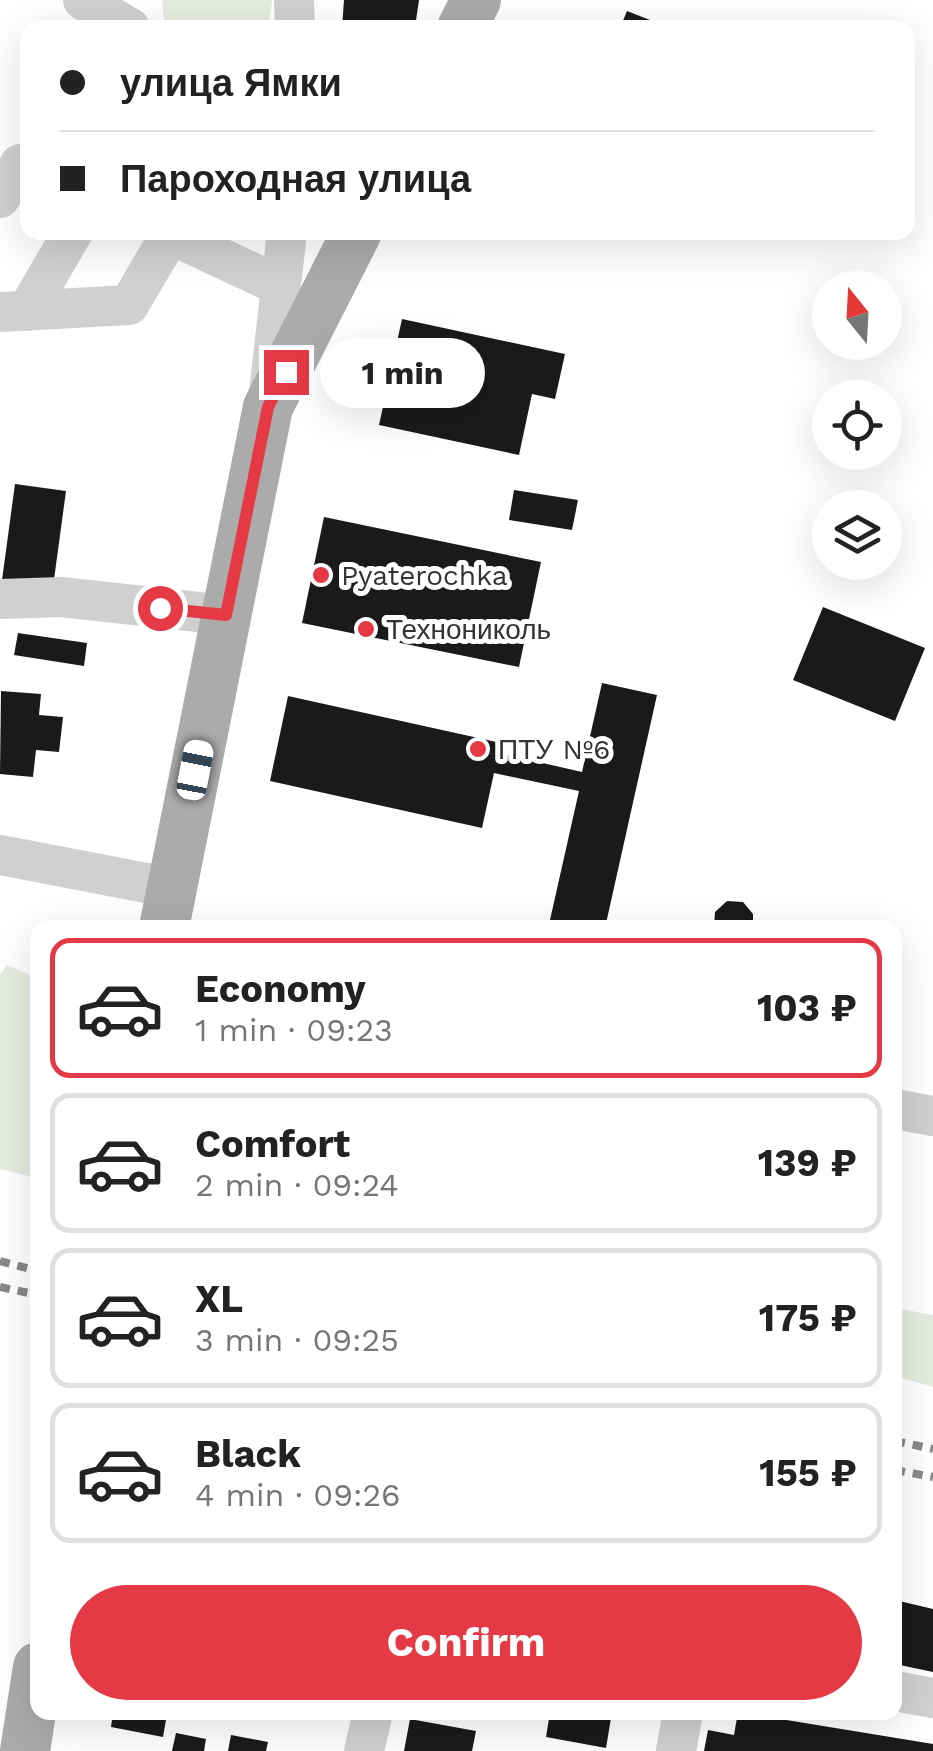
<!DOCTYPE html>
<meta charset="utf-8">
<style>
:root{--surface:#fff;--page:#f2f2f2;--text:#222;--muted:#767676;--line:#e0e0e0;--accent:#e63946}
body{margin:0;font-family:"Work Sans",sans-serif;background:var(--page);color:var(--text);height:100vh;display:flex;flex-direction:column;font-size:38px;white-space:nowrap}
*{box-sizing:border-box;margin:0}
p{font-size:32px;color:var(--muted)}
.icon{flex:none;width:55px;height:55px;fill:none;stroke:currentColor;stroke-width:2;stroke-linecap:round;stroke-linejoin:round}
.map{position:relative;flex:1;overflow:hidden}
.side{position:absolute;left:30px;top:920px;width:872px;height:800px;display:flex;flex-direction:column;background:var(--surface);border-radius:20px;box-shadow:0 10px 40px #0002}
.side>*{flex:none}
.guide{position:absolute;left:20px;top:20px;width:895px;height:220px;border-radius:20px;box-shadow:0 10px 40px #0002;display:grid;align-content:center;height:220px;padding:0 40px;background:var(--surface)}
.needle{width:65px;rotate:342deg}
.buttons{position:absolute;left:812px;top:270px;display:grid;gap:20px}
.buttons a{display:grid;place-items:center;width:90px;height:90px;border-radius:50%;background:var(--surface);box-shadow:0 10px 40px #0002;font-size:50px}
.end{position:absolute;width:45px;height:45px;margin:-22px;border:12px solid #e63946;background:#fff;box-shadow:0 0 0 5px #fff}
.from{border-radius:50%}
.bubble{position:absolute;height:70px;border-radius:35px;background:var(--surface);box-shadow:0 10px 40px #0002;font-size:32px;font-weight:700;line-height:70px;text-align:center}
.car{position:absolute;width:30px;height:60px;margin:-30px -15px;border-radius:12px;box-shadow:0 0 8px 2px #0007;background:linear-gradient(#fff 24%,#345 0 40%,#fff 0 76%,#345 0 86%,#fff 0)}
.guide b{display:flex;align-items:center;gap:35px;height:95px;font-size:38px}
.guide b+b{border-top:2px solid var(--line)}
.guide i{width:25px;height:25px;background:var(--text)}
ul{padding:18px 0 0;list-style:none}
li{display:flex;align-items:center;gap:30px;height:140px;margin:0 20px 15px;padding:0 20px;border:5px solid var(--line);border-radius:20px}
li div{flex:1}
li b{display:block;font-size:38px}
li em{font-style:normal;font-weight:700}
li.on{border-color:var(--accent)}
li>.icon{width:90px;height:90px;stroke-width:1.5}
.primary-button{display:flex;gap:20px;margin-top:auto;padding:20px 40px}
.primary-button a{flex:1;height:115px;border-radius:60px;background:var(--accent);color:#fff;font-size:40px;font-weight:700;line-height:115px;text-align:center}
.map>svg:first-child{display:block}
.green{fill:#e6ecdf}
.building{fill:#1a1a1a}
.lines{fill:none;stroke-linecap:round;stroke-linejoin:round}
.minor{stroke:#d0d0d0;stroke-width:40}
.major{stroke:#ababab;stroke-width:50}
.rail{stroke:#888;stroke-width:8;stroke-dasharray:10 8;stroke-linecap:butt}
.route{stroke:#e63946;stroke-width:12}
.poi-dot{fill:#e63946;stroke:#fff;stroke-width:4}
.labels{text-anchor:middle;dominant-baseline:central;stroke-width:10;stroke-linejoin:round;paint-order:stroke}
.poi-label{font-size:28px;fill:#333;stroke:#fff;text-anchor:start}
</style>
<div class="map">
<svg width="933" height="1751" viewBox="0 0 933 1751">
<rect width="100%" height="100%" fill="#fff"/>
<g class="green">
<polygon points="162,0 272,0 272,3 268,27 165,28"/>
<polygon points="7,965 37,978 37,1178 0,1169 0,975"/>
<polygon points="895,1308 933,1315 933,1387 895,1376"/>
</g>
<g class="building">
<polygon points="344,0 419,0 415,27 342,28"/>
<polygon points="627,11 668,27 668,28 620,28"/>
<polygon points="402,319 565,354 555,399 532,394 519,455 379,425"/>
<polygon points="15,484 66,491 53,587 2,580"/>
<polygon points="514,490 578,500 572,530 509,520"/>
<polygon points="324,517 541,562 519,667 302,623"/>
<polygon points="823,607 925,648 895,721 793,680"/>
<polygon points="18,633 87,643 84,666 14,655"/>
<polygon points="602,683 657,695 605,928 550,920 579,791 494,773 482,828 270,781 288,696 501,743 499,753 582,772"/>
<polygon points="1,691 41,694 39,715 63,717 59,752 36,750 33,777 0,774"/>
<polygon points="727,901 743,902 753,914 753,928 714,928 715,912"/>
<polygon points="895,1600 933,1609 933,1672 895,1664"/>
<polygon points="113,1712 167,1714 163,1737 111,1727"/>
<polygon points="550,1712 612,1712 606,1748 546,1737"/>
<polygon points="738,1712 933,1744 933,1751 704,1751 708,1730 734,1735"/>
<polygon points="410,1719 476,1731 472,1751 404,1751"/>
<polygon points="176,1733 206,1739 204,1751 172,1751"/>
<polygon points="231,1735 268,1742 266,1751 228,1751"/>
</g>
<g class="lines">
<g class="minor">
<polyline points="83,0 130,28"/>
<polyline points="294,0 295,28"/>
<polyline points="0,198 20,164"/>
<polyline points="165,232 281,286"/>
<polyline points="27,311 73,232"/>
<polyline points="0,312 129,305 170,235"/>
<polyline points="269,393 287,232"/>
<polyline points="0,599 61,597 226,615"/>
<polyline points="0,855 172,888"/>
<polyline points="895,1109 933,1116"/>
<polyline points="895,1691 933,1698"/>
<polyline points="364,1751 373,1712"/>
<polyline points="676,1751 683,1712"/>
</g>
<g class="major">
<polyline points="462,28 476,0"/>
<polyline points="164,928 268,407 357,232"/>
<polyline points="25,1751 38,1667"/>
</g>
<g class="rail">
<polyline points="0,1261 38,1271"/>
<polyline points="0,1287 38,1295"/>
<polyline points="895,1441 933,1449"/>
<polyline points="895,1470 933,1477"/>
</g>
</g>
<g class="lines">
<polyline class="route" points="160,608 226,615 268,407 286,372"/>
</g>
<g class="poi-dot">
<circle cx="321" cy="575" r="10"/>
<circle cx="366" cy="629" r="10"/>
<circle cx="478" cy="749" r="10"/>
</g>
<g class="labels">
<g class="poi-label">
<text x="341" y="575">Pyaterochka</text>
<text x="386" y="629">Технониколь</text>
<text x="498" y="749">ПТУ №6</text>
</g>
</g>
</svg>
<div class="buttons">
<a><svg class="needle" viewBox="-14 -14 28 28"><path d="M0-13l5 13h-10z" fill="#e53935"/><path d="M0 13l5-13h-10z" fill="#767676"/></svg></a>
<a><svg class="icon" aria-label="locate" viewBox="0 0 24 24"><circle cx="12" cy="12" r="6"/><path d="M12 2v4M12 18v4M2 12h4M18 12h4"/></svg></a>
<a><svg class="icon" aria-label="layers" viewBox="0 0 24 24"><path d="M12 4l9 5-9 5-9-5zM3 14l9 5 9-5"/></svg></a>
</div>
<i class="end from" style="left:160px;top:608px"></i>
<i class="end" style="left:286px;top:372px"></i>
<div class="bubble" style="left:320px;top:338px;width:165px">1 min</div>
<i class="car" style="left:195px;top:770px;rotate:11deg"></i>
<div class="guide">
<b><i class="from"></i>улица Ямки</b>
<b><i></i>Пароходная улица</b>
</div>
<section class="side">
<ul>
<li class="on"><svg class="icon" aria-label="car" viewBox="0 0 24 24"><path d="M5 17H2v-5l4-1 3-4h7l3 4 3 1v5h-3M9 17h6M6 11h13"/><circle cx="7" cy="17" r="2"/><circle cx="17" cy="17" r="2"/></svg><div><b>Economy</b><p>1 min · 09:23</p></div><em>103 ₽</em></li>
<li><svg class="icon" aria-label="car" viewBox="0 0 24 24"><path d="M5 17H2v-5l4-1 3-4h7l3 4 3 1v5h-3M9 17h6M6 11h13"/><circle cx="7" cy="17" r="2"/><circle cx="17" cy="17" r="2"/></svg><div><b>Comfort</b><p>2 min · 09:24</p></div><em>139 ₽</em></li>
<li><svg class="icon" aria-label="car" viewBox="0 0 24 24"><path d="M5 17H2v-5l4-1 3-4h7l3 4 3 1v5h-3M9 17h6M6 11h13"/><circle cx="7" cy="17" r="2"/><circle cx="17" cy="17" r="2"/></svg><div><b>XL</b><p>3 min · 09:25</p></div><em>175 ₽</em></li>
<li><svg class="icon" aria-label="car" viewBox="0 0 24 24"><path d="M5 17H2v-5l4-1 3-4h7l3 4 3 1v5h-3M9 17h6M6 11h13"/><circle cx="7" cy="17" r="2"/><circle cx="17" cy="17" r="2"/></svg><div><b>Black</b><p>4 min · 09:26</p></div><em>155 ₽</em></li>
</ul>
<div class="primary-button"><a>Confirm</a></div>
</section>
</div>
